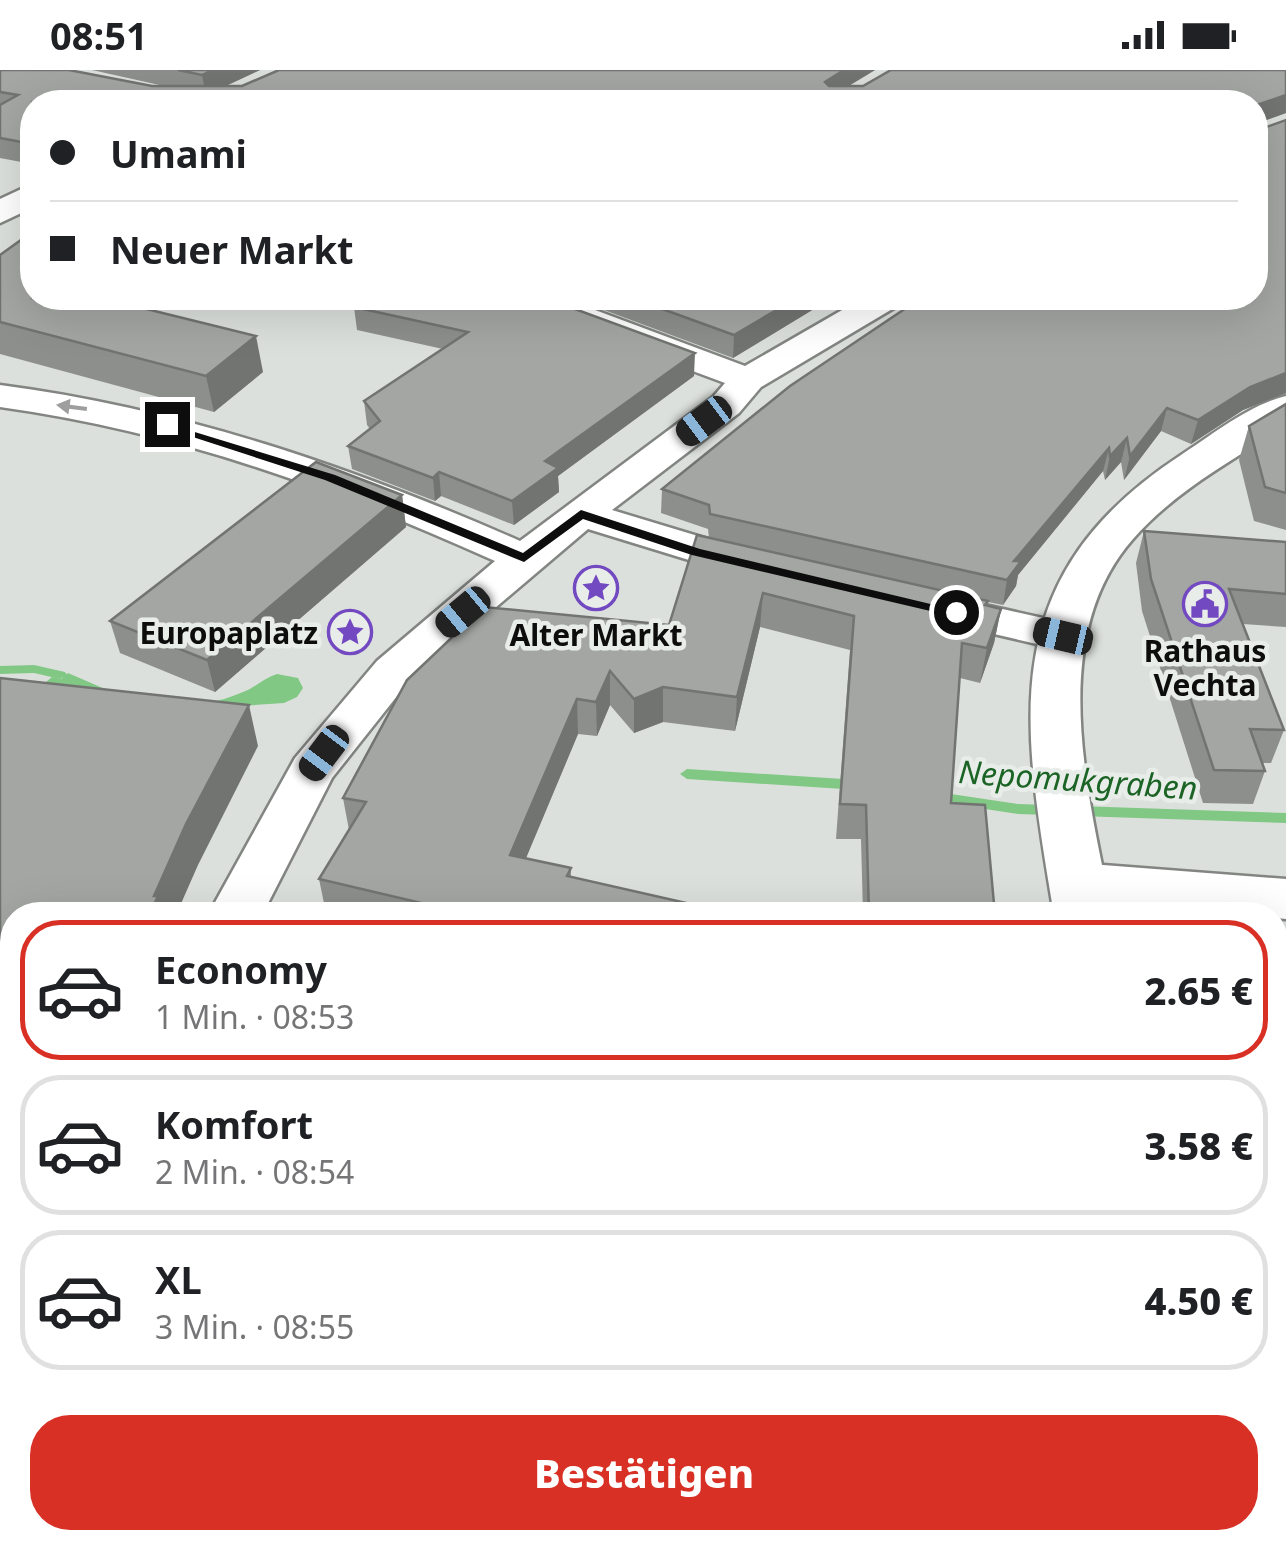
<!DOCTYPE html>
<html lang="de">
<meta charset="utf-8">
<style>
:root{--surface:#fff;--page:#f6f6f6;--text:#202124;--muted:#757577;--line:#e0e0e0;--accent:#d93025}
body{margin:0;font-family:"Noto Sans",sans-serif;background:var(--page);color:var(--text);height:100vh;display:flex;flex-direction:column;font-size:38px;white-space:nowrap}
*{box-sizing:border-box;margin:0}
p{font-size:32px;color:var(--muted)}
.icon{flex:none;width:55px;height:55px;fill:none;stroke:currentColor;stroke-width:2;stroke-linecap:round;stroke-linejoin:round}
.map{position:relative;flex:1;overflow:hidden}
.panel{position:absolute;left:0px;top:832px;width:1288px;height:648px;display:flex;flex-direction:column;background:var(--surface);border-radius:40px 40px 0 0;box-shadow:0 10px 40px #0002}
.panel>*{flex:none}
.top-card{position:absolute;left:20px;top:20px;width:1248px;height:220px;border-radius:40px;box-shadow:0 10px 40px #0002;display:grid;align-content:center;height:220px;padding:0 30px;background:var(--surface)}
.end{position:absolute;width:45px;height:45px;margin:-22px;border:12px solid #0c0d0c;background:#fff;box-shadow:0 0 0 5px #fff}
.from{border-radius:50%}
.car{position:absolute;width:30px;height:60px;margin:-30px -15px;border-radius:12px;box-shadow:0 0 8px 2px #0007;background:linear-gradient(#222 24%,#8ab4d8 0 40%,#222 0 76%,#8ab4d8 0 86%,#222 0)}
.top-card b{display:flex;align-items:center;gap:35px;height:95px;font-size:38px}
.top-card b+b{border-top:2px solid var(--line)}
.top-card i{width:25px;height:25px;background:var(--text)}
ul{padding:18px 0 0;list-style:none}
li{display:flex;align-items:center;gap:30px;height:140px;margin:0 20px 15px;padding:0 10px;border:5px solid var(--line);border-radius:40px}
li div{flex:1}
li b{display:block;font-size:38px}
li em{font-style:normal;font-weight:800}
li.on{border-color:var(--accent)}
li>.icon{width:90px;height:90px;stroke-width:1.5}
.button{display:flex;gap:20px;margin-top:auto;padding:20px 30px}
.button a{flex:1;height:115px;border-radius:40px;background:var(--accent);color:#fff;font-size:40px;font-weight:800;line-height:115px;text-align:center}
.status{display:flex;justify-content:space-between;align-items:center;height:70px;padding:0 50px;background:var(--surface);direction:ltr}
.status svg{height:28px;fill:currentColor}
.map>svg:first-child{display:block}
.built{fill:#cdd6cd}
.water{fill:#82c885}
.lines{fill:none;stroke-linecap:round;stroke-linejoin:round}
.stream{fill:#82c885;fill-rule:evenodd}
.street-casing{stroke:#828582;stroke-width:5}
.secondary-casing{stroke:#828582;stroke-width:5}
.street{fill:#fff;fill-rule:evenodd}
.secondary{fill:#fff;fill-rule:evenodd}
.wall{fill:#8c8f8b}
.shaded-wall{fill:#727471}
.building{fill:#a3a6a2;stroke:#727471;stroke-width:2.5}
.oneway{fill:#9e9e9e}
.route{fill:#0c0d0c}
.labels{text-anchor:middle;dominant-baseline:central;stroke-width:9;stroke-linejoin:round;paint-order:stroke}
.poi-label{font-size:30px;font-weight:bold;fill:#0c0d0c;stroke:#e9ede9}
.water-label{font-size:32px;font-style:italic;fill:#1b6425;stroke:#e9ede9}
</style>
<div class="status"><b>08:51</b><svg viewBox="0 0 49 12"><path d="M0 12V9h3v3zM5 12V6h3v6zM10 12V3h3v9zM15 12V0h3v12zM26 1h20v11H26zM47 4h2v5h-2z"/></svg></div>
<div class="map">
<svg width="1286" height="1478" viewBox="0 0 1286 1478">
<rect width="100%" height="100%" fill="#dce0dc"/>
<polygon class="built" points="0,1388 12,1389 12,1468 552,1468 554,1478 0,1478"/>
<path class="water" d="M68,603L105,619L98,626C142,642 200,641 243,622C256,617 264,608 277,604L298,608L303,618L297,627L284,633L181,640L99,631L88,640L22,632L52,607L61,609Z"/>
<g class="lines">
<g class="stream">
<polygon points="34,595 65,602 67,605 60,609 34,603 0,604 0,596"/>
<polygon points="687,699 859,710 866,715 859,720 687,709 680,704"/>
<polygon points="931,721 1018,734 1286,743 1286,753 1018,744 926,730 924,726"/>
</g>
<defs>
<g id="street">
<path d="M522,228H563L745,296L863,228H904L899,235L761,317L739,343L612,440L771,488L777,497L771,506L756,510L741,506L588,459L409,611L332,708L262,845H208L295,688L377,591L495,491C335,419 175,361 0,337V315C183,339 352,397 520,471L713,327L725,313L550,248Z"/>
<polygon points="931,523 1079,556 1085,566 1079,576 1063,580 916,546 909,536 916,526"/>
<polygon points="1077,793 1286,809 1286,849 1077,831 1059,826 1051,812 1059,798"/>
<polygon points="556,1468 628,1468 631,1478 557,1478"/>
</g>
<g id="secondary">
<polygon points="32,114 32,138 0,153 0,129"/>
<path d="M1286,326V356C1233,390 1175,421 1133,469C1044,570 1090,729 1112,845H1054C1022,652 993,508 1181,385C1212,365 1249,335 1286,326Z"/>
<polygon points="0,1282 12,1286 12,1358 0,1354"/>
</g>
</defs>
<use href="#street" class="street-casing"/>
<use href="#secondary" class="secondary-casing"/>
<use href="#street" class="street"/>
<use href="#secondary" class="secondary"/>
</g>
<g class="wall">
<polygon points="0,0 69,0 152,16 164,16 92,0 260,0 226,16 242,16 279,0 875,0 849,16 863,16 891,0 1286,0 1286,43 1258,53 1258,60 1286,50 1286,323 1243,340 1191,374 1161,361 1124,410 1121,392 1105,410 1103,401 1018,505 1016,516 1003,535 988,532 987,536 1001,539 994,573 980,613 960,608 951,733 985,735 995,845 863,845 861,769 836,769 850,580 760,557 735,661 663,652 634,663 610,635 597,666 578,664 526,788 571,798 571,807 739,845 333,845 326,843 319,809 349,760 343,728 407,610 484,537 669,555 697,465 709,468 708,459 661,443 662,419 790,316 921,228 1255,228 1255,32 32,32 32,94 0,88"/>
<polygon points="0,185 61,231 263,302 214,342 0,284"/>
<polygon points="572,228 832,228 733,288"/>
<polygon points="354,237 694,306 558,406 559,422 514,455 441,426 435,431 352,399 348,376 370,359 367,355 364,331 443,279 357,260"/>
<polygon points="1286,334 1286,460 1254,451 1239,390 1249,356"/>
<polygon points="402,425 406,457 215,622 120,583 110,551"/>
<polygon points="1144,461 1286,472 1286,557 1243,554 1284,660 1271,693 1262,693 1265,701 1253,734 1203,733 1142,541 1136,493"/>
<polygon points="1286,890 1286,1009 1275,1011 1275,892"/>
<polygon points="629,1468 1007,1468 991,1478 629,1478"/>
</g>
<g class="shaded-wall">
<polygon points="214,0 260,0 206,25 202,5"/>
<polygon points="844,0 875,0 823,31 825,12"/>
<polygon points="1286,25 1286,43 1255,54 1257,35"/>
<polygon points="797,228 832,228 733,288 734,265"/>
<polygon points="256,266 263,302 214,342 206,306"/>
<polygon points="695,283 694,306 558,406 559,422 514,455 512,431 545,391"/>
<polygon points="1286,303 1286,323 1243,340 1191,374 1198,350 1250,317"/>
<polygon points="1167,338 1161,361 1124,410 1130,386"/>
<polygon points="1127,368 1121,392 1105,410 1110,386"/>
<polygon points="1109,378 1103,401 1018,505 1016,516 1003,535 1007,510 1014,491"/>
<polygon points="439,402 441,426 435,431 433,408"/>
<polygon points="402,425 406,457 215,622 207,590"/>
<polygon points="763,523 760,557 735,661 737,627"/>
<polygon points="1001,539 994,573 980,613 987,578"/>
<polygon points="610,601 610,635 597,666 596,632"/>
<polygon points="663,617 663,652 634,663 634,629"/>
<polygon points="577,629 578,664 513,819 510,785"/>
<polygon points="249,635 258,676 198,795 176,845 149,845 154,826 186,754"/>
<polygon points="12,1104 12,1171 0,1177 0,1126"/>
<polygon points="1286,1258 1286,1279 1275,1286 1275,1266"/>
<polygon points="212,1468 232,1468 229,1478 208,1478"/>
<polygon points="973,1468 1007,1468 991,1478 957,1478"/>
</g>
<g class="building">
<polygon points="0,0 69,0 152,16 242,16 279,0 844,0 825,12 829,16 863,16 891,0 1286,0 1286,25 1257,35 1258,60 1286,50 1286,303 1250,317 1198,350 1167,338 1130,386 1127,368 1110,386 1109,378 1014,491 1021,491 1007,510 710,444 709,435 662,419 790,316 921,228 1255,228 1255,32 363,32 369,24 355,32 32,32 32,74 0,68 0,35 18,25 0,22"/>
<polygon points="178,0 214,0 202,5"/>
<polygon points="32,162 32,208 30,210 32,210 32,228 58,228 61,231 86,231 91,228 102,228 256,266 206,306 0,252 0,185"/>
<polygon points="366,228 545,228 695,283 545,391 558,398 512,431 439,402 433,408 348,376 380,351 364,331 468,262 354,237"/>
<polygon points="632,228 797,228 734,265"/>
<polygon points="1286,334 1286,423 1265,417 1249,356"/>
<polygon points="316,392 402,425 207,590 110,551"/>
<polygon points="1144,461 1286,472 1286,524 1229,519 1284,660 1250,659 1265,701 1214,700 1151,509"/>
<polygon points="697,465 988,531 985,535 1001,539 987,578 962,573 951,733 985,735 995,845 869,845 866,735 840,734 854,546 763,523 737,627 663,617 634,629 610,601 596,632 577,629 510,785 571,798 567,806 739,845 424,845 430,835 319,809 366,732 343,728 407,610 484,537 669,555"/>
<polygon points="0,608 249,635 186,754 154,826 158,826 149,845 12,845 12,1104 0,1126"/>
<polygon points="1286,890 1286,974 1275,976 1275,892"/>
<polygon points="1275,1040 1286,1051 1286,1258 1275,1266"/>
<polygon points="12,1416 12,1468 212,1468 208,1478 0,1478 0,1444"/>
<polygon points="244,1468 497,1468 498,1478 230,1478"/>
<polygon points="632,1468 973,1468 957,1478 672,1478 671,1474 651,1478 634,1478"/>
</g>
<defs><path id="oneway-solid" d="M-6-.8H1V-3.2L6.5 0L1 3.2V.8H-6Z" transform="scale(2.5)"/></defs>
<use class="oneway" href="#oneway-solid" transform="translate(72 337) rotate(-172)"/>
<polygon class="route" points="162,352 335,405 523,483 581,440 700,479 964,542 956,547 692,485 583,449 524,492 325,410 162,357"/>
<defs>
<symbol id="sight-ring" viewBox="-11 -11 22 22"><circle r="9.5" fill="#e9ede9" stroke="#7249c1" stroke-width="1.5"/><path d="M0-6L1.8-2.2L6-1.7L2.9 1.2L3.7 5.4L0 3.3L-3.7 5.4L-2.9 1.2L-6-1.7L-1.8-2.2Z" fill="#7249c1"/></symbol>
<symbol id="civic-ring" viewBox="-11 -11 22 22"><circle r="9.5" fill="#e9ede9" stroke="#7249c1" stroke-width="1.5"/><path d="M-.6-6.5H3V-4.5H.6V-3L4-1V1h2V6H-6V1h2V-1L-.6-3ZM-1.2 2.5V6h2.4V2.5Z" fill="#7249c1"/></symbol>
</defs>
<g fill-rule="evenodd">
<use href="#sight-ring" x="571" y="493" width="50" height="50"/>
<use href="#civic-ring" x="1180" y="509" width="50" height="50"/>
<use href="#sight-ring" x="325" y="537" width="50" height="50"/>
</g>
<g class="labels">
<g class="poi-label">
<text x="318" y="562" text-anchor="end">Europaplatz</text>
<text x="596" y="564">Alter Markt</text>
<text x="1205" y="580">Rathaus<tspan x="1205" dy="34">Vechta</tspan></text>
</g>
<g class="water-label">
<text transform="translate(1078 709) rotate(4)">Nepomukgraben</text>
</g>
</g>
</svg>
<i class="end from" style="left:956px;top:542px"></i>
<i class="end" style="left:167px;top:354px"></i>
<i class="car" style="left:704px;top:351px;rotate:233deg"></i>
<i class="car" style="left:463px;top:542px;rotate:230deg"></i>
<i class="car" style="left:1063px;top:566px;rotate:283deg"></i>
<i class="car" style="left:324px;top:683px;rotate:217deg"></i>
<div class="top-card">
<b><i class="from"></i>Umami</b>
<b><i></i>Neuer Markt</b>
</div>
<section class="panel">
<ul>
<li class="on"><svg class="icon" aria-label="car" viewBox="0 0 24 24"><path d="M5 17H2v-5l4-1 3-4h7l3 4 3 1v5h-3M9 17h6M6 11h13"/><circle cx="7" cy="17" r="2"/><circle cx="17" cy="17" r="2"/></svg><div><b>Economy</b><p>1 Min. · 08:53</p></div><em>2.65 €</em></li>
<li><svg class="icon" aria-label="car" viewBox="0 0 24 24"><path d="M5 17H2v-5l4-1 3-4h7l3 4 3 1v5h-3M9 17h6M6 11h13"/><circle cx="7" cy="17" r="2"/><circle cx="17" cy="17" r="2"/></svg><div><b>Komfort</b><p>2 Min. · 08:54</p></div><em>3.58 €</em></li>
<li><svg class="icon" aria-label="car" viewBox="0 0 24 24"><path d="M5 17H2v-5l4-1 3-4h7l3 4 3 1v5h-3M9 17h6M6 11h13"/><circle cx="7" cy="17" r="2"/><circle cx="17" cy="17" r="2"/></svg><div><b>XL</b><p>3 Min. · 08:55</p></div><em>4.50 €</em></li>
</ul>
<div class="button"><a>Bestätigen</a></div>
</section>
</div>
